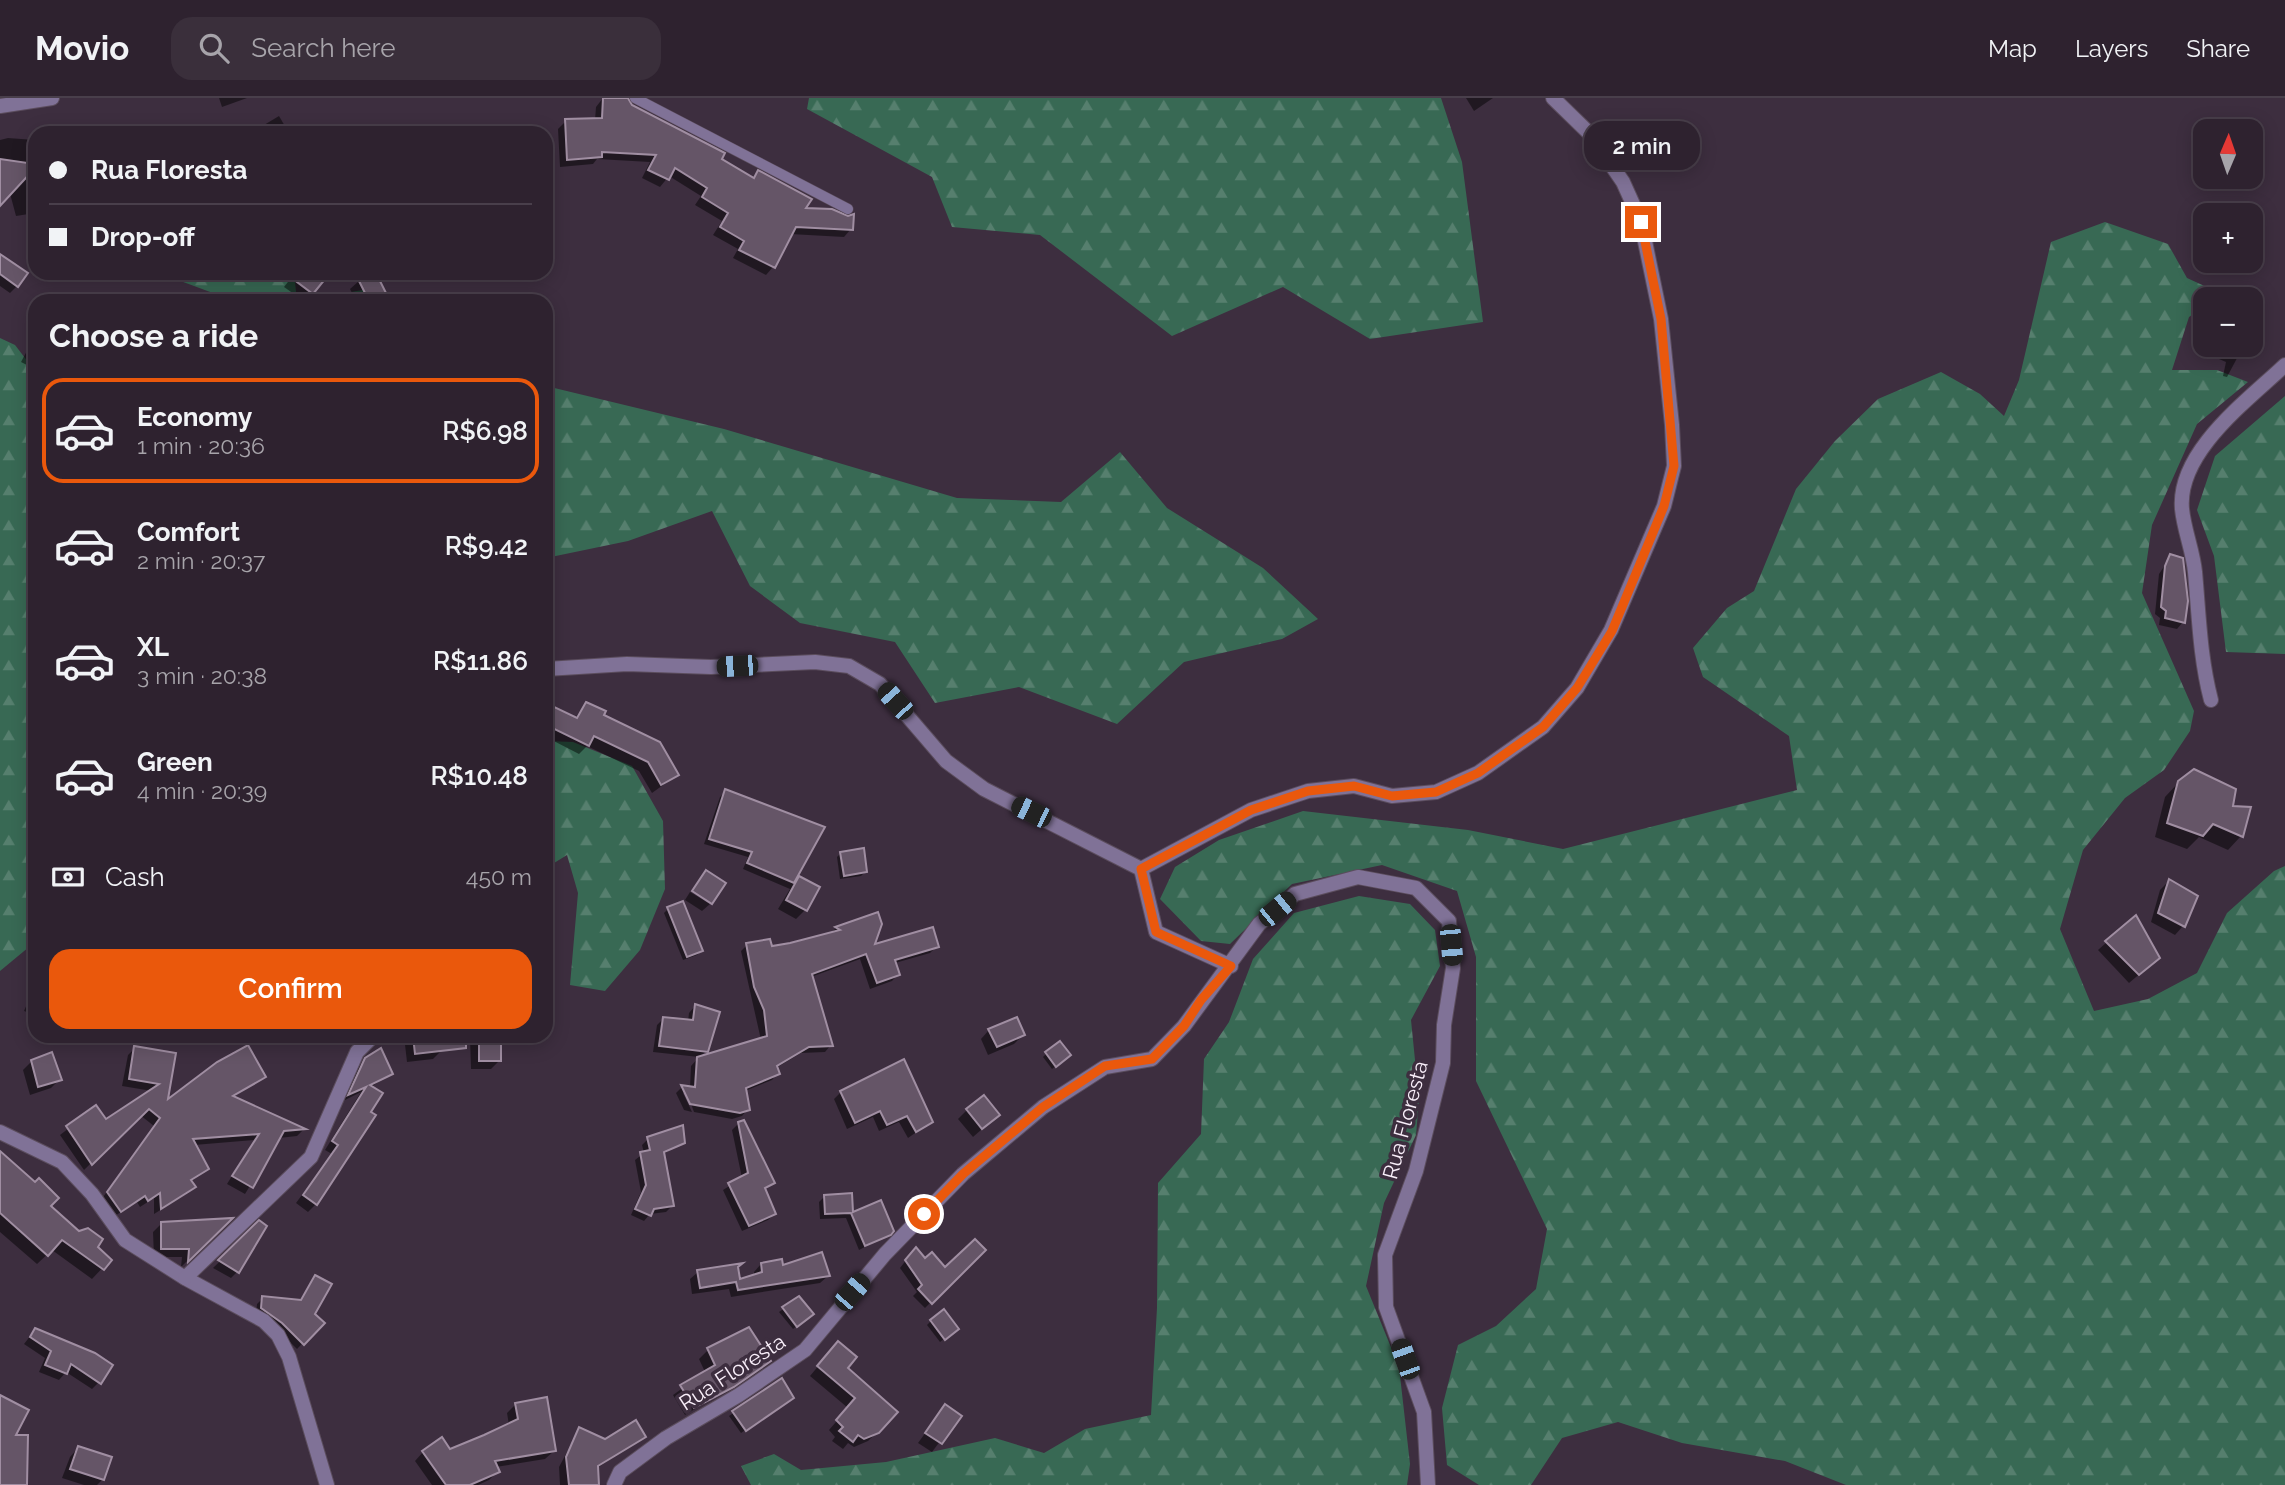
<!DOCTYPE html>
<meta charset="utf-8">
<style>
:root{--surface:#2e222f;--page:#3a2f3b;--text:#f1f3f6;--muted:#a7a4aa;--line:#493f4b;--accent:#ea580c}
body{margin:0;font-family:Raleway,sans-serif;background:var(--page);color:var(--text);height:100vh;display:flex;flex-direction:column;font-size:26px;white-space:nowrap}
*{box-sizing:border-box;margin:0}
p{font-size:23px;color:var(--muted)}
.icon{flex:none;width:38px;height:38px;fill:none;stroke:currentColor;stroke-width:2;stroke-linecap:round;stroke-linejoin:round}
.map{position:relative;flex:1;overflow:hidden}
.panel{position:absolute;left:28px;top:196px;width:525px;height:749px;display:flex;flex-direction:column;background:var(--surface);border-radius:21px;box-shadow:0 4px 18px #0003,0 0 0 2px var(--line)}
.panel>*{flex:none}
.guide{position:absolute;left:28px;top:28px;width:525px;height:154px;border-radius:21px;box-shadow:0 4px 18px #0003,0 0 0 2px var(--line);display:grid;align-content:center;height:154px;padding:0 21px;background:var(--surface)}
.needle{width:46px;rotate:2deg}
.buttons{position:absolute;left:2193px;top:21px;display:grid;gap:14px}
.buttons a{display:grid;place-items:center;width:70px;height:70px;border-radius:14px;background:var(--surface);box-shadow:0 4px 18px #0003,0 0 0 2px var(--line);font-size:35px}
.end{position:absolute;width:32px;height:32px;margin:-16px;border:9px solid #ea580c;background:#fff;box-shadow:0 0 0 4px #fff}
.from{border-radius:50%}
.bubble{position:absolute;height:49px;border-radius:21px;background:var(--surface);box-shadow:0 4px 18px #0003,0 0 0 2px var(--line);font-size:23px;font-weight:600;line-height:49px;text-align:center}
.car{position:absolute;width:21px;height:42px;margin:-21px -10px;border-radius:9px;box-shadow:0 0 5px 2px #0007;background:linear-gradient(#222 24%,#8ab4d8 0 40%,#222 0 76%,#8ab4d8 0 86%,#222 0)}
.guide b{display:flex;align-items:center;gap:24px;height:66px;font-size:26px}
.guide b+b{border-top:2px solid var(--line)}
.guide i{width:18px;height:18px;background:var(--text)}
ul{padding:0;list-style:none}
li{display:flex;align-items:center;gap:21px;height:105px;margin:0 14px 10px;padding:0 7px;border:4px solid transparent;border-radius:21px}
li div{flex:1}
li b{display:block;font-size:26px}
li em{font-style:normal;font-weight:600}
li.current{border-color:var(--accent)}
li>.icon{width:63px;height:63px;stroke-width:1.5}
h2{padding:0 21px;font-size:32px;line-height:84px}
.pay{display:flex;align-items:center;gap:18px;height:77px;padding:0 21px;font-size:26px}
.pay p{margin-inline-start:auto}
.cta{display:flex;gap:14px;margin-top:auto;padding:14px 21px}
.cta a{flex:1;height:80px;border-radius:21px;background:var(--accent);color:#fff;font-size:28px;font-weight:600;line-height:80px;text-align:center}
header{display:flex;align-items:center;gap:42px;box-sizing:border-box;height:98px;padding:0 35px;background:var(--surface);border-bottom:2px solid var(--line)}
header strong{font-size:33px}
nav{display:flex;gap:38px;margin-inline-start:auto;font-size:24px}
.search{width:490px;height:63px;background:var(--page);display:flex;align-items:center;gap:18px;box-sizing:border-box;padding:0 24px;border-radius:21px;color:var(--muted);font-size:26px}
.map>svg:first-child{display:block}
.forest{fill:url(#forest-firs)}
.shadow{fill:#0007}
.building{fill:#655567;stroke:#a08ea2;stroke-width:2}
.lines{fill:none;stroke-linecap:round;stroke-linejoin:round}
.service-casing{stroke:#5b4d5d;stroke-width:11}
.minor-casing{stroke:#5b4d5d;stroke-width:16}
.service{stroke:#807297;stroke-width:10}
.minor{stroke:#807297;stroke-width:14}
.route{stroke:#ea580c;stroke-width:9}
.labels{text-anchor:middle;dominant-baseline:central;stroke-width:7;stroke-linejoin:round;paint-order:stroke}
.street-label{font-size:21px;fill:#f9effa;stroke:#3d2e3f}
</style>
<header>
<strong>Movio</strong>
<div class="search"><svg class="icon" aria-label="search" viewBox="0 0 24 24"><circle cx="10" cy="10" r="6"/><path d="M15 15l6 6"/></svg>Search here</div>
<nav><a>Map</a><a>Layers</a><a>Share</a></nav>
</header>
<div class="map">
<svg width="2285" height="1387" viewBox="0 0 2285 1387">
<defs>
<pattern id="forest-firs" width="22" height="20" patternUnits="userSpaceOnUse" patternTransform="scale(1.75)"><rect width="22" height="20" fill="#386954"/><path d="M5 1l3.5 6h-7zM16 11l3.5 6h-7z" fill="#567f6e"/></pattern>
</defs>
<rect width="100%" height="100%" fill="#3d2e3f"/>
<g class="forest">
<polygon points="809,0 1441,0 1462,64 1483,224 1370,241 1283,189 1172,238 1040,137 952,129 932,79 807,11"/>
<polygon points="2105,124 2168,146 2187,180 2222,196 2215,201 2205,201 2205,208 2189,219 2172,272 2217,272 2248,284 2197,326 2152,427 2142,495 2194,613 2190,633 2164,672 2125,700 2083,752 2060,831 2094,913 2148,901 2197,875 2227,815 2274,773 2285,768 2285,1387 1846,1387 1785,1363 1682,1345 1618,1324 1562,1340 1531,1387 1479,1387 1447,1367 1442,1310 1458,1247 1496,1228 1536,1191 1547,1131 1476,983 1476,859 1457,793 1382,767 1292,786 1230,846 1201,843 1160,801 1175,769 1219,742 1303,713 1468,732 1563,751 1797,692 1789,638 1703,579 1693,550 1727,510 1754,493 1796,391 1835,343 1878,301 1941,274 1980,296 2004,318 2019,282 2051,144"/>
<polygon points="159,175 294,175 297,203 369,191 390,203 227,203 221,198"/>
<polygon points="0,240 15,247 35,273 35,844 0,873"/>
<polygon points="546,288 724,331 957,400 1061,404 1120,354 1167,410 1263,470 1318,521 1282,541 1184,564 1117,626 1019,589 935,605 895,544 800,525 750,488 712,413 628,443 546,460"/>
<polygon points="2285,298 2285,556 2226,554 2214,458 2197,412 2215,358"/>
<polygon points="546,643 573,644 632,668 663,723 665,791 640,852 605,893 570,887 578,795 567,757 546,770"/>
<polygon points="1359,798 1410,806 1435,832 1440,868 1411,922 1419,1002 1416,1037 1384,1105 1366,1188 1399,1269 1410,1366 1407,1387 751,1387 741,1368 774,1356 801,1372 886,1364 995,1340 1044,1355 1085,1331 1151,1317 1157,1210 1158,1085 1201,1036 1204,961 1229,924 1253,861 1294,815"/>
</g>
<g class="shadow">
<polygon points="219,0 247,0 222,9"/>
<polygon points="603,0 627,0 630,8 752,81 758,75 803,112 851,131 844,139 790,136 773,169 766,177 733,160 738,151 713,137 722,123 695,107 701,98 669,78 660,89 642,80 650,64 597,61 593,66 560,69 558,31 566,23 595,22 596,9"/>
<polygon points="1466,0 1493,0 1474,13"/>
<polygon points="279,18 289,35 262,35 260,31 264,27"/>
<polygon points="117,30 117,35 68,35 69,34"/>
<polygon points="8,40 35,42 35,115 16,118 8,88 0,102 0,42"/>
<polygon points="0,158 17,188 10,195 0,188"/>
<polygon points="295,175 327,175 304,203 284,189"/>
<polygon points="375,176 387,203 356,203 350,191 359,183"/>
<polygon points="2240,194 2260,197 2250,231 2250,201 2236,201"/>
<polygon points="35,238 35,271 21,264"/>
<polygon points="2217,247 2244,247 2227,279 2223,278 2226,264 2212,258"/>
<polygon points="2171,458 2181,459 2186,503 2183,524 2177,531 2159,527 2160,520 2155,516 2159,476"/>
<polygon points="586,606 602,618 677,677 652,695 639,673 587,648 579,656 546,639 546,607 574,621"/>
<polygon points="2179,684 2231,710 2241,738 2228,752 2199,739 2187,751 2155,739 2165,699"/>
<polygon points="726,693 822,730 792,786 799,780 817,790 805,812 796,821 778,811 790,791 743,771 748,759 704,746 720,699"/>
<polygon points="841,755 865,774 861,778 840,781 837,759"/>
<polygon points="2169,783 2196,799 2183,828 2175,837 2151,824 2160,792"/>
<polygon points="690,794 710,806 702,813 685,802"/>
<polygon points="668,811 701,853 697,857 683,862 664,815"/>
<polygon points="877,816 872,849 937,848 930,855 895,865 898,876 892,883 870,891 860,861 811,879 831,947 825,954 801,955 776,970 778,975 772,982 745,993 748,1011 742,1018 732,1021 694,1014 687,995 683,995 692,1014 684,1012 676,995 682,989 690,990 691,968 699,959 653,954 657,927 663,921 688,924 689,915 695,908 706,953 699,960 761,942 741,853 747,847 770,850 830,836 836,830"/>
<polygon points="2107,844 2149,868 2129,885 2098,852"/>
<polygon points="35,888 35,917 24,913"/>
<polygon points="989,932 1023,937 1014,946 988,957 981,941"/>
<polygon points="404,938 440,938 442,952 433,961 407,964"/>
<polygon points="470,938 500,938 500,962 491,971 471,971"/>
<polygon points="135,950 174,957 166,1005 264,979 233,999 303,1032 297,1038 279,1040 245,1096 227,1086 254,1042 194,1047 207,1071 190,1084 193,1089 186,1096 154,1116 154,1100 140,1109 137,1104 113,1119 101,1102 154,1028 140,1017 84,1072 60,1037 95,1010 105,1024 152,993 122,988 128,957"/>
<polygon points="1046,956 1065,961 1052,971 1043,959"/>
<polygon points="366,961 391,975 371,989 316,1106 308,1114 296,1105 332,1056 325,1052 361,994 343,1003 358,970"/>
<polygon points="32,963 60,981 51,990 30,997 23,972"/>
<polygon points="841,994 931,1024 908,1040 899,1024 879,1033 873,1019 847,1031 834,1001"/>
<polygon points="967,1012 998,1017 973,1039 958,1021"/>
<polygon points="739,1025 772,1085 764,1092 774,1116 768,1122 742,1133 723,1092 742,1080 732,1032"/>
<polygon points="648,1041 683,1044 662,1057 672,1108 666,1114 650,1116 644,1123 631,1117 641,1094 635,1062 644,1055 642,1047"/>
<polygon points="0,1056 48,1108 110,1162 92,1181 52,1152 37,1166 0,1134"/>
<polygon points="850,1097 851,1116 880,1104 886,1138 859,1152 846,1120 820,1121 819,1104 825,1098"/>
<polygon points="229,1122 181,1169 182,1159 154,1159 153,1134 162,1125"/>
<polygon points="259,1125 237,1174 231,1180 213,1170"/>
<polygon points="983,1152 925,1210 913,1198 917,1194 900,1170 910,1157 945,1171"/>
<polygon points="761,1166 828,1178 820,1185 731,1199 729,1191 692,1196 690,1181 698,1174 736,1169 738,1183 754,1178 754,1174"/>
<polygon points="315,1179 313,1216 322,1225 297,1251 276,1230 256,1217 257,1206 263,1200 299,1203"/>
<polygon points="799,1200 807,1220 793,1231 779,1214"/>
<polygon points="931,1223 953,1234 940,1244 927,1227"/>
<polygon points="749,1231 769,1263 760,1272 685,1317 673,1297 705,1274 699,1261 708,1252"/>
<polygon points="35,1232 99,1284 92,1291 66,1274 59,1282 39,1274 45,1260 24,1246"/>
<polygon points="830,1254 845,1270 878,1333 868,1343 854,1349 848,1345 843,1351 832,1343 835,1339 829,1332 848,1310 810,1278"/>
<polygon points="781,1282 788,1303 741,1335 729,1318"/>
<polygon points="516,1306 554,1353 545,1361 496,1369 498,1373 489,1382 478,1387 432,1387 415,1363 423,1354 449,1353 509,1327 507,1315"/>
<polygon points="945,1308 959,1318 932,1354 918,1345"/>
<polygon points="643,1339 596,1371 597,1387 560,1387 559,1369 574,1341"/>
<polygon points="78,1350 103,1381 97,1387 84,1387 62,1380 70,1359"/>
</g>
<g class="building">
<polygon points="603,0 628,0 632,7 725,55 722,61 754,80 758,72 812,101 806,110 832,111 848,118 854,116 853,132 796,129 775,170 739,152 744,143 720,129 728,115 702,99 707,90 675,70 669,82 648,72 656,57 602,54 602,59 567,62 565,21 602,20"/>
<polygon points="0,61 35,66 35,70 0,108"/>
<polygon points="0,156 28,175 18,189 0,176"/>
<polygon points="285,175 330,175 313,196"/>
<polygon points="376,175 390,203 369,203 358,181"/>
<polygon points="2170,456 2183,460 2188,503 2185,525 2165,520 2166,513 2161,509 2165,468"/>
<polygon points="586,604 606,613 604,617 660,644 679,677 661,687 648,664 594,638 589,648 546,627 546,605 577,620"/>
<polygon points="2194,671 2236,691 2233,708 2251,709 2243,739 2213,726 2203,738 2167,725 2178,683"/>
<polygon points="725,691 825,729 794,785 747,765 752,754 709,741"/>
<polygon points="864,750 867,774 844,778 840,754"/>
<polygon points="706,772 726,785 712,806 692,793"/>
<polygon points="799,778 820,789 807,813 786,802"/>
<polygon points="2169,781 2198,798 2185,829 2158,815"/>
<polygon points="683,803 703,853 687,859 667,809"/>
<polygon points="878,814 882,826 875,846 933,829 939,849 895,862 900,877 877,885 866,856 812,876 833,948 809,949 777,968 780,976 746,990 750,1012 740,1015 690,1006 681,987 695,989 697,959 767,938 764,912 754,889 746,845 770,841 772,848 790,845 840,832 835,829"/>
<polygon points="2136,817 2160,860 2139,877 2105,843"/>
<polygon points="695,906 720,914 708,954 659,948 663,919 693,922"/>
<polygon points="1017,919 1025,937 997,949 988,931"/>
<polygon points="413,938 466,938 466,950 415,956"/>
<rect x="479" y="938" width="22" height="25"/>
<polygon points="1060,943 1071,957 1056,969 1045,954"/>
<polygon points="248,947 266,979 233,998 306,1031 284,1033 253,1090 232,1078 259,1036 193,1041 209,1071 191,1082 196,1089 161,1111 160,1095 148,1103 145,1098 121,1114 107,1094 160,1020 149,1011 92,1067 66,1028 96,1007 106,1021 159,986 129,981 134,948 176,955 168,1001 217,964"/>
<polygon points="381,950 393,976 370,987 383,995 371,1014 376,1017 317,1107 303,1097 338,1047 332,1043 366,989 348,997 365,960"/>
<polygon points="52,954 62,982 38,989 31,962"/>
<polygon points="904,961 933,1024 916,1034 907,1018 887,1027 880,1013 855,1025 840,993"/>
<polygon points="984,997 1000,1017 982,1031 966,1011"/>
<polygon points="744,1022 775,1085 765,1090 776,1116 749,1128 728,1085 748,1075 738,1024"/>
<polygon points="683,1027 685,1045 664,1054 674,1108 654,1111 651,1118 635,1111 646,1087 640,1054 650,1052 647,1039"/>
<polygon points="0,1053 35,1084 39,1080 59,1100 51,1108 79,1133 88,1130 103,1141 98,1149 112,1162 104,1172 62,1142 48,1158 0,1115"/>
<polygon points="852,1095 853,1114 881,1102 894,1133 891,1137 865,1148 851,1115 825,1116 824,1097"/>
<polygon points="233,1120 188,1164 189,1151 161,1151 161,1124"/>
<polygon points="259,1122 267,1128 239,1175 218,1162"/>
<polygon points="975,1141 986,1152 932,1206 918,1191 922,1187 905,1162 916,1149 925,1160 932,1154 945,1169"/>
<polygon points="822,1154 830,1178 738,1192 736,1184 700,1190 697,1172 743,1165 738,1169 740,1181 762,1174 761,1165 782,1161 783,1167"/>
<polygon points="315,1177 332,1186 315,1216 325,1225 304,1247 282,1225 261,1210 262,1198 301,1202"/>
<polygon points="799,1198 814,1216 797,1229 782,1209"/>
<polygon points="944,1211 959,1231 945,1242 930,1222"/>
<polygon points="749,1229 771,1263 734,1289 694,1310 680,1287 715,1267 707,1250"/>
<polygon points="35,1230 95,1255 113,1267 101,1286 71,1266 67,1276 45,1267 51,1253 30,1239"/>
<polygon points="838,1243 857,1259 848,1270 898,1314 879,1335 864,1341 858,1337 853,1344 839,1333 843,1329 836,1322 855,1300 817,1268"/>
<polygon points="782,1280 794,1300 746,1333 732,1313"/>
<polygon points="0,1297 29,1312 16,1337 28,1337 27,1387 0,1387"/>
<polygon points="547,1299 556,1353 495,1363 500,1374 470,1387 446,1387 422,1353 442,1339 450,1351 484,1337 518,1321 515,1305"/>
<polygon points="945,1306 962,1318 942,1346 925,1335"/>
<polygon points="636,1322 646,1339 598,1368 599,1387 569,1387 566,1359 579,1329 605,1341"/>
<polygon points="78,1348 112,1359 104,1382 70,1371"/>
</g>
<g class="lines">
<defs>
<polyline id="service" points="635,0 848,111"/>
<g id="minor">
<polyline points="0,8 52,0"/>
<polyline points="546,571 627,566 711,569 815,564 849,568 880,586 946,663 984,691 1141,771"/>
<path d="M2211,602C2200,560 2199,518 2195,474C2193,453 2184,432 2182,411C2177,354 2247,303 2285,267"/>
<polyline points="1141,771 1251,712 1308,693 1354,688 1392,698 1436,694 1478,675 1543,629 1577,590 1611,532 1664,408 1674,368 1672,327 1661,221 1641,124 1623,84 1590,36 1553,0"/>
<polyline points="1141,771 1156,834 1231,868"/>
<polyline points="0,1034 62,1064 92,1096 125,1142 185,1180 264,1223 278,1237 289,1259 327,1387"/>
<polyline points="185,1180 311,1059 357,954 373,938"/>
<polyline points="614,1387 620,1374 666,1340 739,1297 805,1252 885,1156 963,1076 1043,1009 1105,969 1152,961 1184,928 1259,826 1295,796 1358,779 1416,790 1449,823 1453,870 1444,927 1443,965 1416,1073 1385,1157 1386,1209 1424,1314 1428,1387"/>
</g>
</defs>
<use href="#service" class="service-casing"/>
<use href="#minor" class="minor-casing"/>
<use href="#service" class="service"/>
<use href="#minor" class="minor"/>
</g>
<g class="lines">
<polyline class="route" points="924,1116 963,1076 1043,1009 1105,968 1152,961 1184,928 1201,902 1231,868 1156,834 1141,771 1251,712 1308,693 1354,688 1392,698 1436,694 1478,675 1543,629 1577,590 1612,533 1664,408 1674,368 1661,221 1641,124"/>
</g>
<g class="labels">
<g class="street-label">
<text transform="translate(1405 1022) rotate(-75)">Rua Floresta</text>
<text transform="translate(732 1274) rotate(-33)">Rua Floresta</text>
</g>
</g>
</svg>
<div class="buttons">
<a><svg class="needle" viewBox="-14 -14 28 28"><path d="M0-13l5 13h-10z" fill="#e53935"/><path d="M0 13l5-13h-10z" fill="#a7a4aa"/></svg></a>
<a>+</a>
<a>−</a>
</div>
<i class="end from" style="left:924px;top:1116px"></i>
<i class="end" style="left:1641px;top:124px"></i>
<div class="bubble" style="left:1584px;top:23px;width:116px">2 min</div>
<i class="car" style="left:737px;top:568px;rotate:267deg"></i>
<i class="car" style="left:895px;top:603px;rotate:318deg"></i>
<i class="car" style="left:1031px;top:714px;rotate:296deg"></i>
<i class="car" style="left:1277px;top:811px;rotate:51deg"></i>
<i class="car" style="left:1451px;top:847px;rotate:175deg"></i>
<i class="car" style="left:852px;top:1194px;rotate:41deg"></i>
<i class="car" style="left:1405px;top:1261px;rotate:340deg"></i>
<div class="guide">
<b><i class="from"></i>Rua Floresta</b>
<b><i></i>Drop-off</b>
</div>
<section class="panel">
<h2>Choose a ride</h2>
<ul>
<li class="current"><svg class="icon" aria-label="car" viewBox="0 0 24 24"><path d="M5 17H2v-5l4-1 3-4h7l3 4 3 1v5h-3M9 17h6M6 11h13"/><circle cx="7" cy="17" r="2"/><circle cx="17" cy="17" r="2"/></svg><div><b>Economy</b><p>1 min · 20:36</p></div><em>R$6.98</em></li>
<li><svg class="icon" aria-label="car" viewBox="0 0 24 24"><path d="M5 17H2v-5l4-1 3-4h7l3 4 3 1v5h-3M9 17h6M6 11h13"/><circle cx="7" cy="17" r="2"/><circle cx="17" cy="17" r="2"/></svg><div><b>Comfort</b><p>2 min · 20:37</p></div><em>R$9.42</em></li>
<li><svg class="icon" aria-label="car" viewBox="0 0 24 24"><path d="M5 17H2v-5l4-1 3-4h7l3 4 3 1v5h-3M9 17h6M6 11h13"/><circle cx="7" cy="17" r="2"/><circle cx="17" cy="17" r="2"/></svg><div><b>XL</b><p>3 min · 20:38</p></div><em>R$11.86</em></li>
<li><svg class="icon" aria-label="car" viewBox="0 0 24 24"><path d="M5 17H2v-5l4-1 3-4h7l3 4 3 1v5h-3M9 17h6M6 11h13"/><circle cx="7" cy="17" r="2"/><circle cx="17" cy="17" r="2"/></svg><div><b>Green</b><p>4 min · 20:39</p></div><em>R$10.48</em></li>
</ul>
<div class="pay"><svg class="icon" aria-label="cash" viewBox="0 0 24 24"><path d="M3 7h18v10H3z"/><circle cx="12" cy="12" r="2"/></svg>Cash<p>450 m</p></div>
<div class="cta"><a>Confirm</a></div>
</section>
</div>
